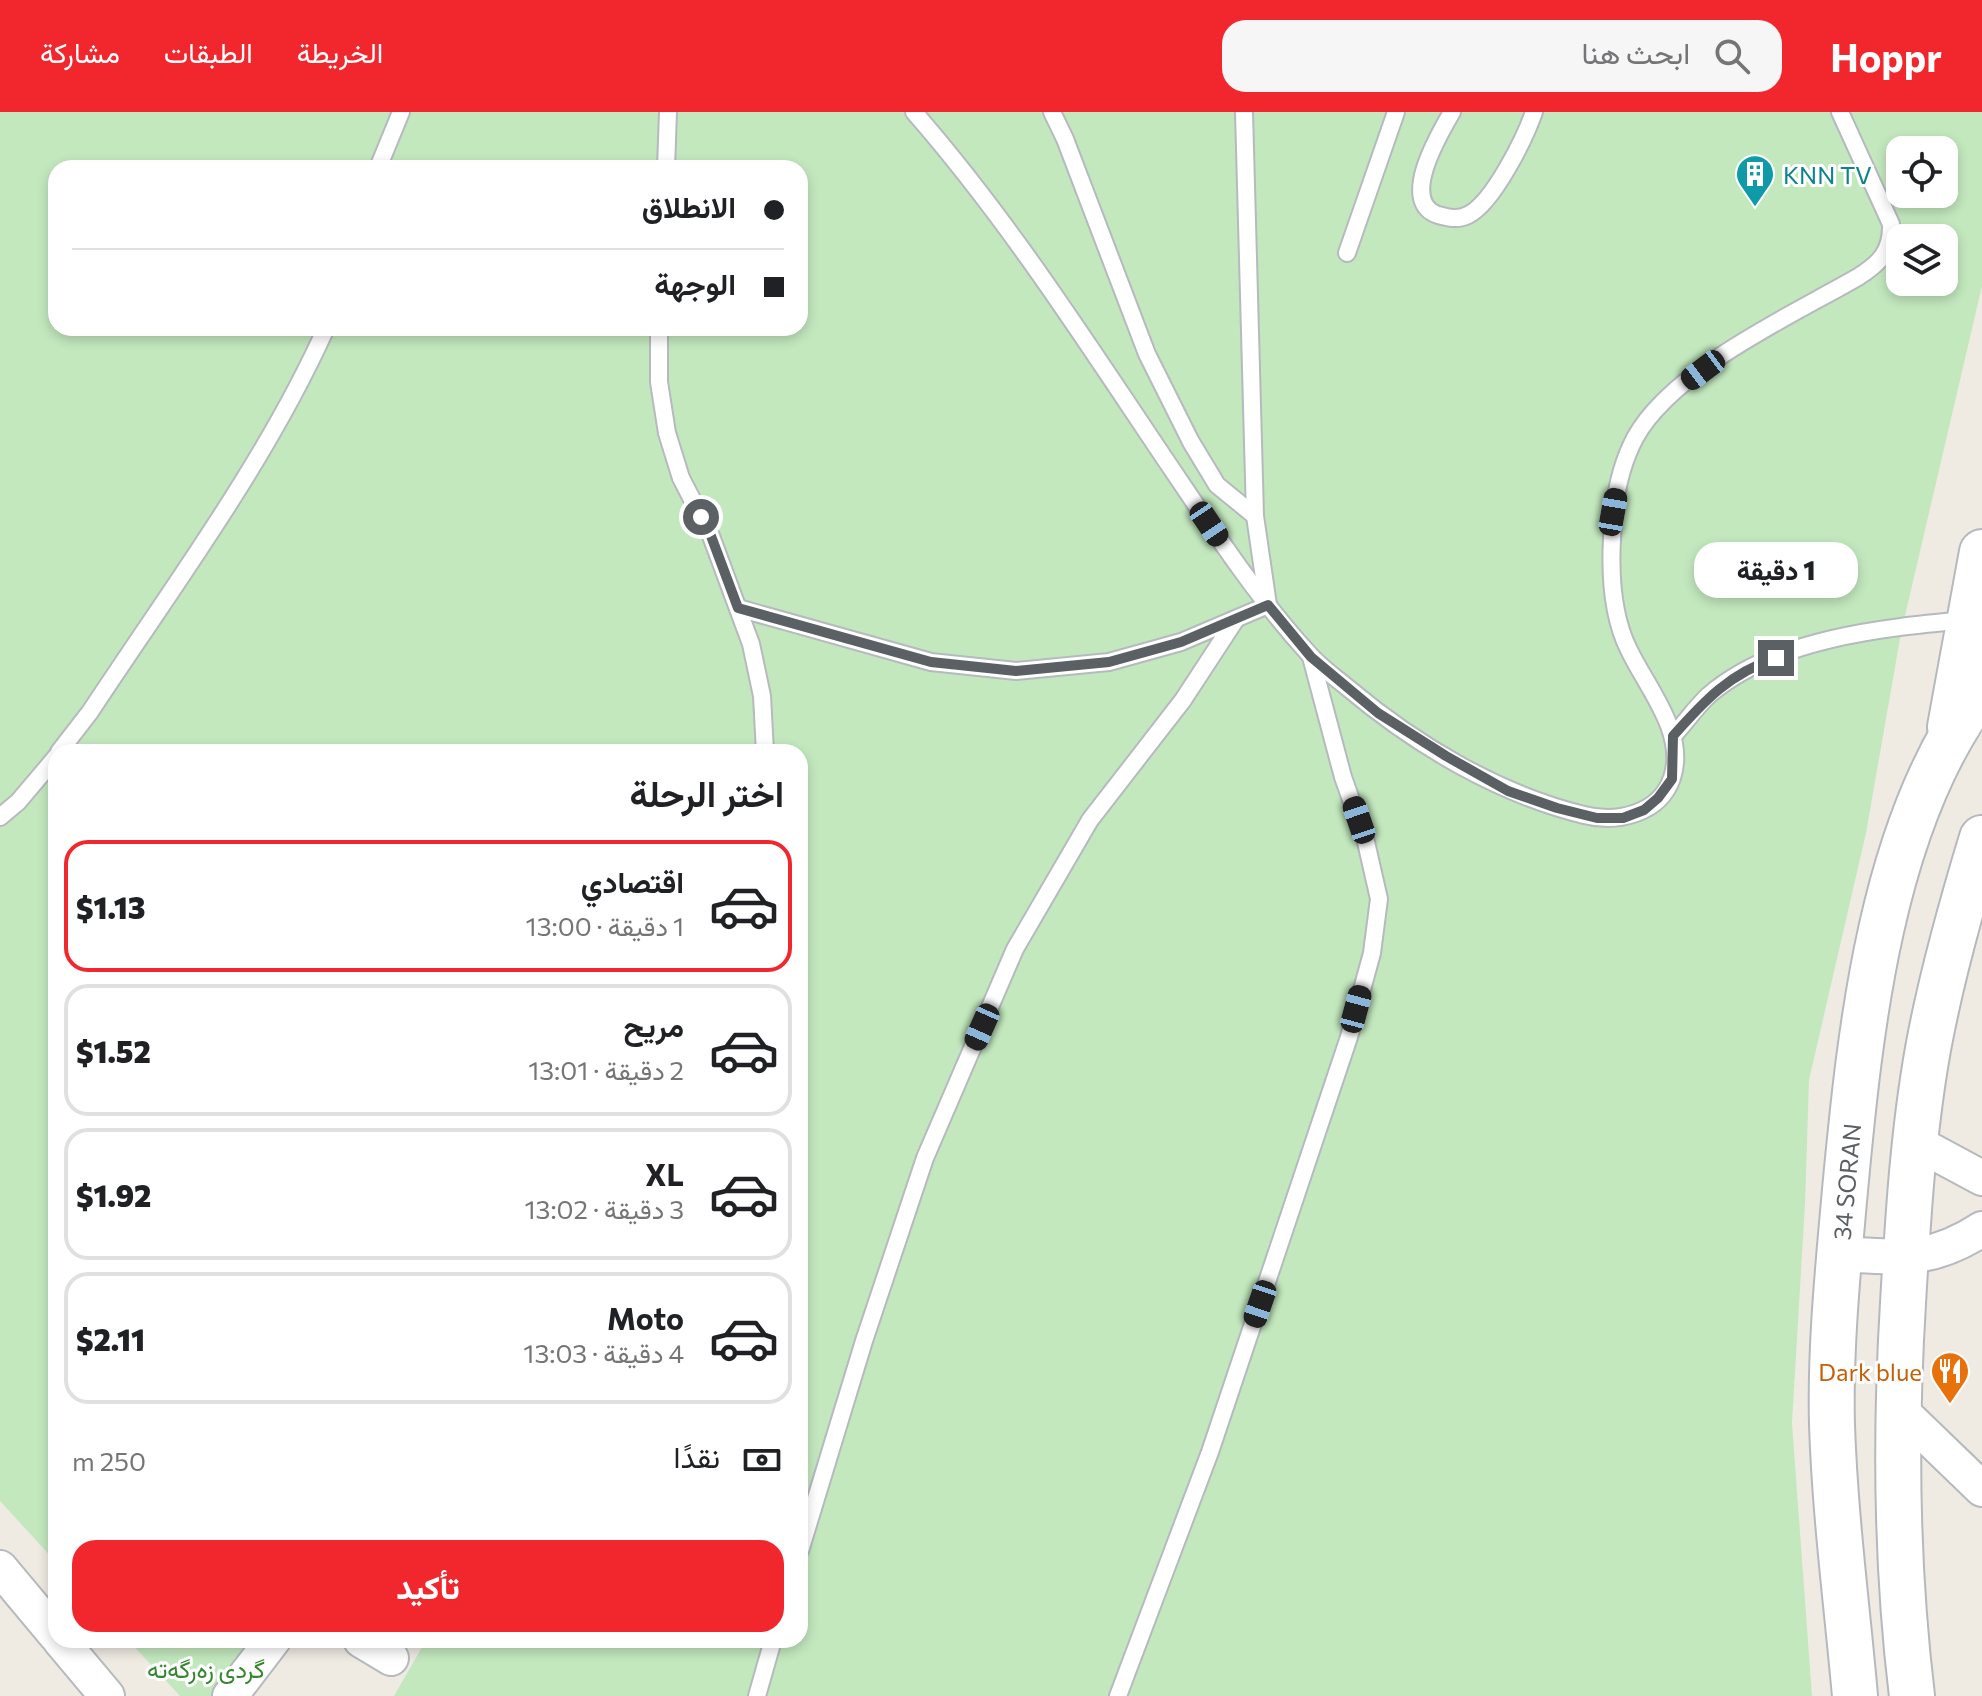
<!DOCTYPE html>
<html lang="ar">
<meta charset="utf-8">
<style>
:root{--surface:#fff;--page:#f6f6f6;--text:#202124;--muted:#757577;--line:#e0e0e0;--accent:#f2262d}
body{margin:0;font-family:Commissioner,Vazirmatn,sans-serif;background:var(--page);color:var(--text);direction:rtl;height:100vh;display:flex;flex-direction:column;font-size:30px;white-space:nowrap}
*{box-sizing:border-box;margin:0}
p{font-size:26px;color:var(--muted)}
.icon{flex:none;width:44px;height:44px;fill:none;stroke:currentColor;stroke-width:2;stroke-linecap:round;stroke-linejoin:round}
.map{position:relative;flex:1;overflow:hidden;direction:ltr}
.panel{position:absolute;left:48px;top:632px;width:760px;height:904px;display:flex;flex-direction:column;background:var(--surface);border-radius:24px;box-shadow:0 4px 12px #0003;direction:rtl}
.panel>*{flex:none}
.hud{position:absolute;left:48px;top:48px;width:760px;height:176px;border-radius:24px;box-shadow:0 4px 12px #0003;direction:rtl;display:grid;align-content:center;height:176px;padding:0 24px;background:var(--surface)}
.buttons{position:absolute;left:1886px;top:24px;display:grid;gap:16px}
.buttons a{display:grid;place-items:center;width:72px;height:72px;border-radius:16px;background:var(--surface);box-shadow:0 4px 12px #0003;font-size:40px}
.end{position:absolute;width:36px;height:36px;margin:-18px;border:10px solid #5b6064;background:#fff;box-shadow:0 0 0 4px #fff}
.from{border-radius:50%}
.bubble{position:absolute;height:56px;border-radius:24px;background:var(--surface);box-shadow:0 4px 12px #0003;font-size:26px;font-weight:800;line-height:56px;text-align:center;direction:rtl}
.car{position:absolute;width:24px;height:48px;margin:-24px -12px;border-radius:10px;box-shadow:0 0 6px 2px #0007;background:linear-gradient(#222 24%,#8ab4d8 0 40%,#222 0 76%,#8ab4d8 0 86%,#222 0)}
.hud b{display:flex;align-items:center;gap:28px;height:76px;font-size:30px}
.hud b+b{border-top:2px solid var(--line)}
.hud i{width:20px;height:20px;background:var(--text)}
ul{padding:0;list-style:none}
li{display:flex;align-items:center;gap:24px;height:132px;margin:0 16px 12px;padding:0 8px;border:4px solid var(--line);border-radius:24px}
li div{flex:1}
li b{display:block;font-size:30px}
li em{font-style:normal;font-weight:800}
li.selected{border-color:var(--accent)}
li>.icon{width:72px;height:72px;stroke-width:1.5}
h2{padding:0 24px;font-size:36px;line-height:96px}
.pay{display:flex;align-items:center;gap:20px;height:88px;padding:0 24px;font-size:30px}
.pay p{margin-inline-start:auto}
.action{display:flex;gap:16px;margin-top:auto;padding:16px 24px}
.action a{flex:1;height:92px;border-radius:24px;background:var(--accent);color:#fff;font-size:32px;font-weight:800;line-height:92px;text-align:center}
header{display:flex;align-items:center;gap:48px;box-sizing:border-box;height:112px;padding:0 40px;background:var(--accent);color:#fff}
header strong{font-size:38px}
nav{display:flex;gap:44px;margin-inline-start:auto;font-size:28px}
.search{width:560px;height:72px;background:var(--page);display:flex;align-items:center;gap:20px;box-sizing:border-box;padding:0 28px;border-radius:24px;color:var(--muted);font-size:30px}
.map>svg:first-child{display:block}
.green{fill:#c3e8be;fill-rule:evenodd}
.lines{fill:none;stroke-linecap:round;stroke-linejoin:round}
.lane-casing{stroke:#b6babe;stroke-width:20}
.street-casing{stroke:#b6babe;stroke-width:38}
.secondary-casing{stroke:#b5b9be;stroke-width:48}
.lane{stroke:#fff;stroke-width:16}
.street{stroke:#fff;stroke-width:34}
.secondary{stroke:#fff;stroke-width:44}
.route{stroke:#5b6064;stroke-width:10}
.labels{text-anchor:middle;dominant-baseline:central;stroke-width:6;stroke-linejoin:round;paint-order:stroke}
.culture-label{font-size:24px;fill:#0d838f;stroke:#fff;text-anchor:start}
.street-label{font-size:24px;fill:#5b6064;stroke:#fff}
.food-label{font-size:24px;fill:#c56008;stroke:#fff;text-anchor:end}
.park-label{font-size:24px;fill:#368630;stroke:#fff}
</style>
<header>
<strong>Hoppr</strong>
<div class="search"><svg class="icon" aria-label="search" viewBox="0 0 24 24"><circle cx="10" cy="10" r="6"/><path d="M15 15l6 6"/></svg>ابحث هنا</div>
<nav><a>الخريطة</a><a>الطبقات</a><a>مشاركة</a></nav>
</header>
<div class="map">
<svg width="1982" height="1584" viewBox="0 0 1982 1584">
<rect width="100%" height="100%" fill="#efebe3"/>
<g class="green">
<path d="M0,0H1982V174L1901,521L1866,721L1809,968L1805,1092L1792,1311L1812,1584H394L426,1528H800V640H56V1450L0,1389ZM1900,38H1944V82H1900ZM56,56H800V216H56ZM1900,126H1944V170H1900Z"/>
<polygon points="128,1528 284,1528 232,1584 180,1584"/>
</g>
<g class="lines">
<defs>
<g id="lane">
<path d="M914,0C1010,110 1088,233 1169,353C1213,418 1256,484 1309,542C1320,555 1335,565 1348,576C1416,633 1498,682 1584,703C1616,711 1659,703 1672,666C1687,621 1647,576 1629,538C1612,504 1610,464 1612,427C1613,392 1618,358 1635,326C1672,258 1792,203 1858,165C1880,151 1892,139 1891,112L1840,0"/>
<polyline points="1052,0 1065,27 1147,242 1191,330 1217,373 1255,404"/>
<path d="M1452,0C1440,21 1398,90 1438,103C1449,106 1458,108 1468,103C1493,91 1525,26 1534,0"/>
<polyline points="378,56 401,0"/>
<polyline points="666,56 668,0"/>
<polyline points="1347,141 1396,0"/>
<polyline points="659,216 659,270 667,321 681,366 711,424 751,532 762,584 765,640"/>
<polyline points="738,496 931,550 1016,559 1109,550 1181,530 1268,493 1255,404 1244,0"/>
<path d="M1673,624C1685,611 1696,595 1709,583C1776,526 1882,516 1966,508"/>
<path d="M59,640L90,600C171,477 266,350 326,216"/>
<polyline points="0,705 18,690 56,645"/>
<polyline points="800,1439 864,1229 925,1046 1015,837 1090,708 1183,588 1236,507"/>
<polyline points="757,1584 773,1528"/>
<polyline points="1118,1584 1210,1340 1349,925 1372,841 1379,787 1366,730 1343,665 1311,545"/>
</g>
<g id="street">
<polyline points="1915,1030 1982,1066"/>
<path d="M1839,1142C1898,1145 1930,1151 1982,1117"/>
<polyline points="1897,1295 1982,1377"/>
<polyline points="0,1456 56,1523"/>
<polyline points="60,1528 107,1584"/>
<polyline points="361,1528 391,1546"/>
<polyline points="230,1584 273,1528"/>
</g>
<g id="secondary">
<polyline points="1950,615 1982,440"/>
<path id="s1" d="M1855,1584C1847,1494 1835,1404 1832,1313C1830,1235 1838,1157 1845,1078C1860,918 1881,709 1982,578"/>
<path d="M1912,1584C1896,1453 1895,1323 1903,1191C1908,1106 1913,1021 1928,937C1941,866 1961,795 1982,726"/>
</g>
</defs>
<use href="#lane" class="lane-casing"/>
<use href="#street" class="street-casing"/>
<use href="#secondary" class="secondary-casing"/>
<use href="#lane" class="lane"/>
<use href="#street" class="street"/>
<use href="#secondary" class="secondary"/>
</g>
<g class="lines">
<path class="route" d="M701,405L711,424L738,496L931,550L1016,559L1109,550L1181,530L1268,493L1311,545L1378,601L1446,644L1508,679L1557,696L1597,706H1623L1644,698L1658,686L1672,667L1673,624C1704,589 1730,561 1776,546"/>
</g>
<defs>
<symbol id="building-pin" viewBox="-11 -11 22 30"><path d="M0 17L-7.5 6A9.5 9.5 0 1 1 7.5 6Z" fill="#0f9aa8" stroke="#fff"/><path d="M-4-6H4V6H1V3H-1V6H-4ZM-2.5-4.3h1.7v1.8h-1.7ZM.8-4.3h1.7v1.8H.8ZM-2.5-1h1.7V.8h-1.7ZM.8-1h1.7V.8H.8Z" fill="#fff"/></symbol>
<symbol id="restaurant-pin" viewBox="-11 -11 22 30"><path d="M0 17L-7.5 6A9.5 9.5 0 1 1 7.5 6Z" fill="#e8710a" stroke="#fff"/><path d="M-5-6h1v4h1v-4h1v4h1v-4h1v5L-1.5 .5V6h-2V.5L-5-1ZM5-6V6H3V1.5H1.5Q1.5-4 5-6Z" fill="#fff"/></symbol>
</defs>
<g fill-rule="evenodd">
<use href="#building-pin" x="1733" y="40" width="44" height="60"/>
<use href="#restaurant-pin" x="1928" y="1237" width="44" height="60"/>
</g>
<g class="labels">
<g class="culture-label">
<text x="1783" y="62">KNN TV</text>
</g>
<g class="street-label">
<text stroke="none"><textPath href="#s1" startOffset="516">34 SORAN</textPath></text>
</g>
<g class="food-label">
<text x="1922" y="1259">Dark blue</text>
</g>
<g class="park-label">
<text x="206" y="1556">گردی زەرگەتە</text>
</g>
</g>
</svg>
<div class="buttons">
<a><svg class="icon" aria-label="locate" viewBox="0 0 24 24"><circle cx="12" cy="12" r="6"/><path d="M12 2v4M12 18v4M2 12h4M18 12h4"/></svg></a>
<a><svg class="icon" aria-label="layers" viewBox="0 0 24 24"><path d="M12 4l9 5-9 5-9-5zM3 14l9 5 9-5"/></svg></a>
</div>
<i class="end from" style="left:701px;top:405px"></i>
<i class="end" style="left:1776px;top:546px"></i>
<div class="bubble" style="left:1694px;top:430px;width:164px">1 دقيقة</div>
<i class="car" style="left:1703px;top:258px;rotate:233deg"></i>
<i class="car" style="left:1613px;top:400px;rotate:10deg"></i>
<i class="car" style="left:1209px;top:412px;rotate:146deg"></i>
<i class="car" style="left:1359px;top:708px;rotate:341deg"></i>
<i class="car" style="left:1356px;top:897px;rotate:15deg"></i>
<i class="car" style="left:982px;top:915px;rotate:204deg"></i>
<i class="car" style="left:1260px;top:1192px;rotate:199deg"></i>
<div class="hud">
<b><i class="from"></i>الانطلاق</b>
<b><i></i>الوجهة</b>
</div>
<section class="panel">
<h2>اختر الرحلة</h2>
<ul>
<li class="selected"><svg class="icon" aria-label="car" viewBox="0 0 24 24"><path d="M5 17H2v-5l4-1 3-4h7l3 4 3 1v5h-3M9 17h6M6 11h13"/><circle cx="7" cy="17" r="2"/><circle cx="17" cy="17" r="2"/></svg><div><b>اقتصادي</b><p>1 دقيقة · 13:00</p></div><em>$1.13</em></li>
<li><svg class="icon" aria-label="car" viewBox="0 0 24 24"><path d="M5 17H2v-5l4-1 3-4h7l3 4 3 1v5h-3M9 17h6M6 11h13"/><circle cx="7" cy="17" r="2"/><circle cx="17" cy="17" r="2"/></svg><div><b>مريح</b><p>2 دقيقة · 13:01</p></div><em>$1.52</em></li>
<li><svg class="icon" aria-label="car" viewBox="0 0 24 24"><path d="M5 17H2v-5l4-1 3-4h7l3 4 3 1v5h-3M9 17h6M6 11h13"/><circle cx="7" cy="17" r="2"/><circle cx="17" cy="17" r="2"/></svg><div><b>XL</b><p>3 دقيقة · 13:02</p></div><em>$1.92</em></li>
<li><svg class="icon" aria-label="car" viewBox="0 0 24 24"><path d="M5 17H2v-5l4-1 3-4h7l3 4 3 1v5h-3M9 17h6M6 11h13"/><circle cx="7" cy="17" r="2"/><circle cx="17" cy="17" r="2"/></svg><div><b>Moto</b><p>4 دقيقة · 13:03</p></div><em>$2.11</em></li>
</ul>
<div class="pay"><svg class="icon" aria-label="cash" viewBox="0 0 24 24"><path d="M3 7h18v10H3z"/><circle cx="12" cy="12" r="2"/></svg>نقدًا<p>250 m</p></div>
<div class="action"><a>تأكيد</a></div>
</section>
</div>
